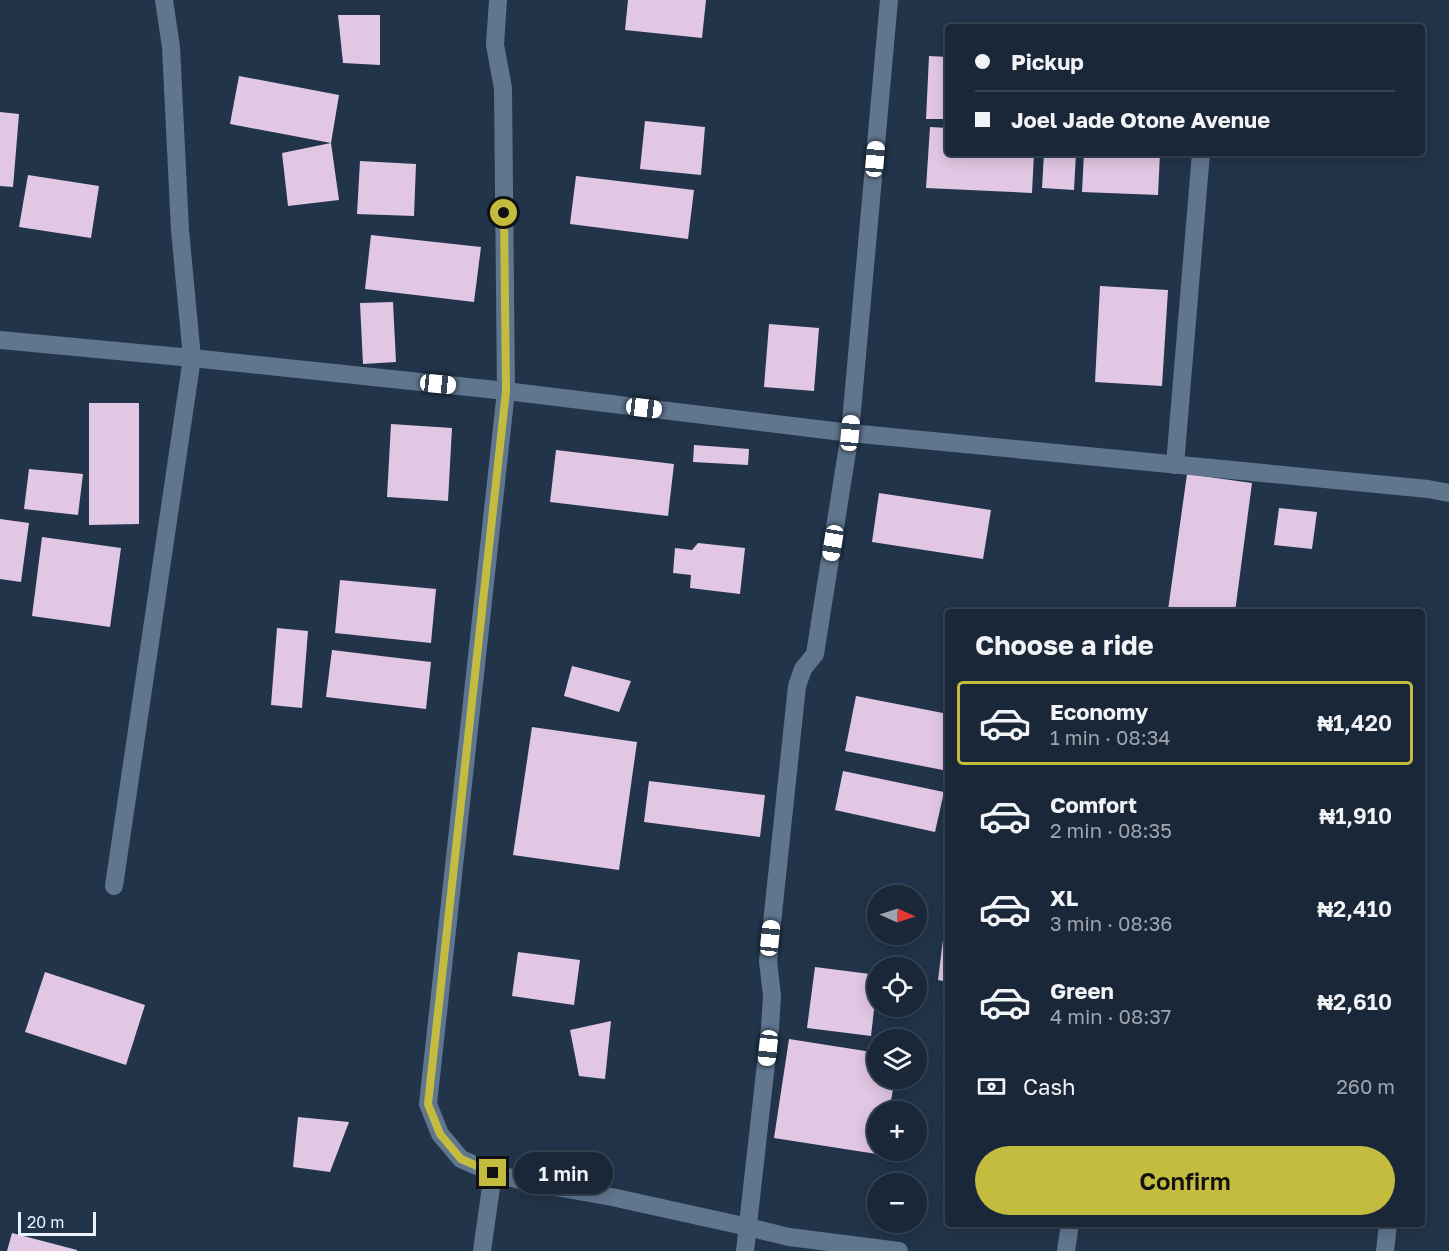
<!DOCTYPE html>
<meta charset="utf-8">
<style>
:root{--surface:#192738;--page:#263343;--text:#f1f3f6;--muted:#9fa5ae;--line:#374453;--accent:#c4bc3e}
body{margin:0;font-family:"Golos Text",sans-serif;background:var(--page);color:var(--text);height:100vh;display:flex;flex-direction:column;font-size:22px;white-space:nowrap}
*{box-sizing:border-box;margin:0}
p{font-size:20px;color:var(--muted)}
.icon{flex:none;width:33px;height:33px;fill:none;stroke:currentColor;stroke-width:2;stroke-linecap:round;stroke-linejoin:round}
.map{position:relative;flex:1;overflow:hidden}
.drawer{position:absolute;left:945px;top:609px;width:480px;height:618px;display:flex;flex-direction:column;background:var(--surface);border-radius:6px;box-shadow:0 3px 15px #0003,0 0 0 2px var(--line)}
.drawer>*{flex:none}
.guide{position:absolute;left:945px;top:24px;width:480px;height:132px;border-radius:6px;box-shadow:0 3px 15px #0003,0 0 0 2px var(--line);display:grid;align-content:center;height:132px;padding:0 30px;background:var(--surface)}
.needle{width:39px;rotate:93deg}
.controls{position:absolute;left:867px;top:885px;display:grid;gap:12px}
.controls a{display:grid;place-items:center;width:60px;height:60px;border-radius:50%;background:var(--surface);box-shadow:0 3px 15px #0003,0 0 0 2px var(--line);font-size:30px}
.scale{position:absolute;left:18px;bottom:15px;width:78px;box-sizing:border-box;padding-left:6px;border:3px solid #e9f2fe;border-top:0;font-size:16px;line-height:21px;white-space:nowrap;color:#e9f2fe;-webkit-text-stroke:4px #21344a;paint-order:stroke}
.end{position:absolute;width:27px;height:27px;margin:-14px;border:8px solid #c4bc3e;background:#111;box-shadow:0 0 0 3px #111}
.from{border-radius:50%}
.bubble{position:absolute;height:42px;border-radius:21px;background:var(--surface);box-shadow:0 3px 15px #0003,0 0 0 2px var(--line);font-size:20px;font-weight:600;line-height:42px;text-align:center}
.car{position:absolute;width:18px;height:36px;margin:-18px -9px;border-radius:8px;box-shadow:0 0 4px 2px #0007;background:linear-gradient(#fff 24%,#345 0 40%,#fff 0 76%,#345 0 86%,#fff 0)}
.guide b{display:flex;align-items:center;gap:21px;height:57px;font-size:22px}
.guide b+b{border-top:2px solid var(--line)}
.guide i{width:15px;height:15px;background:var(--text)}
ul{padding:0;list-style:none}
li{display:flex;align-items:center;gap:18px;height:84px;margin:0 12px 9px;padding:0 18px;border:3px solid transparent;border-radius:6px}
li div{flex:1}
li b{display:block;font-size:22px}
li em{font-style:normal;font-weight:600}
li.active{border-color:var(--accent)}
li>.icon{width:54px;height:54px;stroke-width:1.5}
h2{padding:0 30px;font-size:27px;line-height:72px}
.pay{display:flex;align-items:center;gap:15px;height:66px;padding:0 30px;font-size:22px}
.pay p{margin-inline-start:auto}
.primary-button{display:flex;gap:12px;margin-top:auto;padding:12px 30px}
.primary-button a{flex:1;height:69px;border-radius:36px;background:var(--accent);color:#111;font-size:24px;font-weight:600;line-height:69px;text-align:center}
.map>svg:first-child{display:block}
.building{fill:#e1c7e3}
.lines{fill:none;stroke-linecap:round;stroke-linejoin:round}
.minor{stroke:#60768f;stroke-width:18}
.route{stroke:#c4bc3e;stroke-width:8}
</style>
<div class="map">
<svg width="1449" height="1251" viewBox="0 0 1449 1251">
<rect width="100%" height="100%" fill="#21344a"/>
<g class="building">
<polygon points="628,0 706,0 702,38 625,30"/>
<polygon points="338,15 380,15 380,65 343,63"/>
<polygon points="929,56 948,57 948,119 926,119"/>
<polygon points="239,76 339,95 331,143 230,124"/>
<polygon points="0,112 19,114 13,187 0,186"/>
<polygon points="645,121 705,127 701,175 640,169"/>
<polygon points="930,127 948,128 948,153 1034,153 1032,193 926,188"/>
<polygon points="331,143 339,200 288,206 282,153"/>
<polygon points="1044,153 1076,153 1074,190 1042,188"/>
<polygon points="1084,153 1160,153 1158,195 1082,192"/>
<polygon points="360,161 416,164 414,216 357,214"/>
<polygon points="28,175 99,186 91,238 19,227"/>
<polygon points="576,176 694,190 688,239 570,224"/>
<polygon points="371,235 481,247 474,302 365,289"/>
<polygon points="1100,286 1168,290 1162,386 1095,382"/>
<polygon points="393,302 396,362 363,364 360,303"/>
<polygon points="769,324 819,328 814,391 764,387"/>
<polygon points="89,403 139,403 139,524 89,525"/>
<polygon points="391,424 452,428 448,501 387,497"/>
<polygon points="694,445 749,449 748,465 693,462"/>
<polygon points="556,450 674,464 668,516 550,502"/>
<polygon points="29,469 83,474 78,515 24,509"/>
<polygon points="1187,474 1252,483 1235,612 1186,612 1168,610"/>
<polygon points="879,493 991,510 983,559 872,542"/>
<polygon points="1279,508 1317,512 1312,549 1274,545"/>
<polygon points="0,519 29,523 21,582 0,579"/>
<polygon points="42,537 121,548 110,627 32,616"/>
<polygon points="698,543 745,548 740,594 690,588 691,575 673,573 675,548 692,550"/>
<polygon points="340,580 436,589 431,643 335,633"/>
<polygon points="277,628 308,631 302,708 271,705"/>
<polygon points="332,650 431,662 426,709 326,697"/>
<polygon points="572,666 631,681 619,712 564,696"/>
<polygon points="856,696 948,714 948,771 845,751"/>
<polygon points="532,727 637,742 619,870 513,855"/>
<polygon points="843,771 944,792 935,832 835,810"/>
<polygon points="649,781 765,795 760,837 644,822"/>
<polygon points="945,923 948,924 948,982 938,980"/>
<polygon points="518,952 580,960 574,1005 512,996"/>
<polygon points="815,967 878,975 871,1036 807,1028"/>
<polygon points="45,972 145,1005 126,1065 25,1032"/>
<polygon points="611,1021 605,1079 579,1076 570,1030"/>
<polygon points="789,1039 878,1053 878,1078 895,1078 889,1112 878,1112 878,1150 883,1150 883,1155 774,1138"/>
<polygon points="298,1117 349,1122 330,1172 293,1167"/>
<polygon points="12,1233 77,1250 77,1251 7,1251"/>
</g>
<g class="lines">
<g class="minor">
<polyline points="498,0 495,45 503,88 506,391 428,1104 440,1134 461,1159 493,1173 527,1182 612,1197 748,1227 789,1237 899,1251"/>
<polyline points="0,340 192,358 506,391 850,433 1428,489 1449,493"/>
<polyline points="1175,465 1201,153"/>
<polyline points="114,886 192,358 180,230 171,47 164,0"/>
<polyline points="482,1251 493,1173"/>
<polyline points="745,1251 770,1028 772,996 768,961 797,686 803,669 815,654 850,433 889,0"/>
<polyline points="1066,1251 1070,1224"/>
<polyline points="1385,1251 1388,1224"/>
</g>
</g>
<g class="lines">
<polyline class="route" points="493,1173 461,1159 440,1134 428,1104 506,391 504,213"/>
</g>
</svg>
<div class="controls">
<a><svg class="needle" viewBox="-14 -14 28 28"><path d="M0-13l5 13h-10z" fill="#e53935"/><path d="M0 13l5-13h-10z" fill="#9fa5ae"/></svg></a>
<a><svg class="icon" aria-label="locate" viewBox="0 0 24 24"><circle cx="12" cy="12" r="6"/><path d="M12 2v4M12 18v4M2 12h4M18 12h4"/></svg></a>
<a><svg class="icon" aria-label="layers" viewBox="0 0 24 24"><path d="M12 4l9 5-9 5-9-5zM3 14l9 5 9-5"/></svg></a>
<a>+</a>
<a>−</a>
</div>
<div class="scale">20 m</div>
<i class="end from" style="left:504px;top:213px"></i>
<i class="end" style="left:493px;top:1173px"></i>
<div class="bubble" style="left:514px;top:1152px;width:99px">1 min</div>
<i class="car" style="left:875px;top:159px;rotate:5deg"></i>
<i class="car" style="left:438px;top:384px;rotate:96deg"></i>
<i class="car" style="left:644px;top:408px;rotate:97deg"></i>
<i class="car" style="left:850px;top:433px;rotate:5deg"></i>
<i class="car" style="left:833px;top:543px;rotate:189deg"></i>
<i class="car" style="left:770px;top:938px;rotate:6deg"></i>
<i class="car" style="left:768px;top:1048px;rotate:186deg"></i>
<div class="guide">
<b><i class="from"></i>Pickup</b>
<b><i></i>Joel Jade Otone Avenue</b>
</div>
<section class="drawer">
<h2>Choose a ride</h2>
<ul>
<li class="active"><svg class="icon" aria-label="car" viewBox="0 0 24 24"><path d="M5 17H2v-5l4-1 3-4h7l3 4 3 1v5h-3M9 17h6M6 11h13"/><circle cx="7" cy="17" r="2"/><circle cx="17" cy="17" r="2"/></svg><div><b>Economy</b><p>1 min · 08:34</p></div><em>₦1,420</em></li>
<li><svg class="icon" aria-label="car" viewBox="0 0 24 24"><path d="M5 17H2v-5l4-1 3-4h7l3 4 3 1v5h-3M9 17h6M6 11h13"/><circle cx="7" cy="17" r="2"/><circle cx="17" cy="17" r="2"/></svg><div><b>Comfort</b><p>2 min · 08:35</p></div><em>₦1,910</em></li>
<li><svg class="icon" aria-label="car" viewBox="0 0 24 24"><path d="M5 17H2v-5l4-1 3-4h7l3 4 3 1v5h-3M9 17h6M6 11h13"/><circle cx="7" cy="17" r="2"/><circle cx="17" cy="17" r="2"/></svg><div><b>XL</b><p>3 min · 08:36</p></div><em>₦2,410</em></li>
<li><svg class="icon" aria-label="car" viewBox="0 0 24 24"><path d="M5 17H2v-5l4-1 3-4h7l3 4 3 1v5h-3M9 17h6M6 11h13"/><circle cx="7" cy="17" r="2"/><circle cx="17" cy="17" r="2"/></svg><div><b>Green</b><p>4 min · 08:37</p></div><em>₦2,610</em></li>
</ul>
<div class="pay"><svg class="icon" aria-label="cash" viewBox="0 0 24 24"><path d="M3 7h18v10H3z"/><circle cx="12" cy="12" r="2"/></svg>Cash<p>260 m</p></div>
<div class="primary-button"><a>Confirm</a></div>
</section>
</div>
